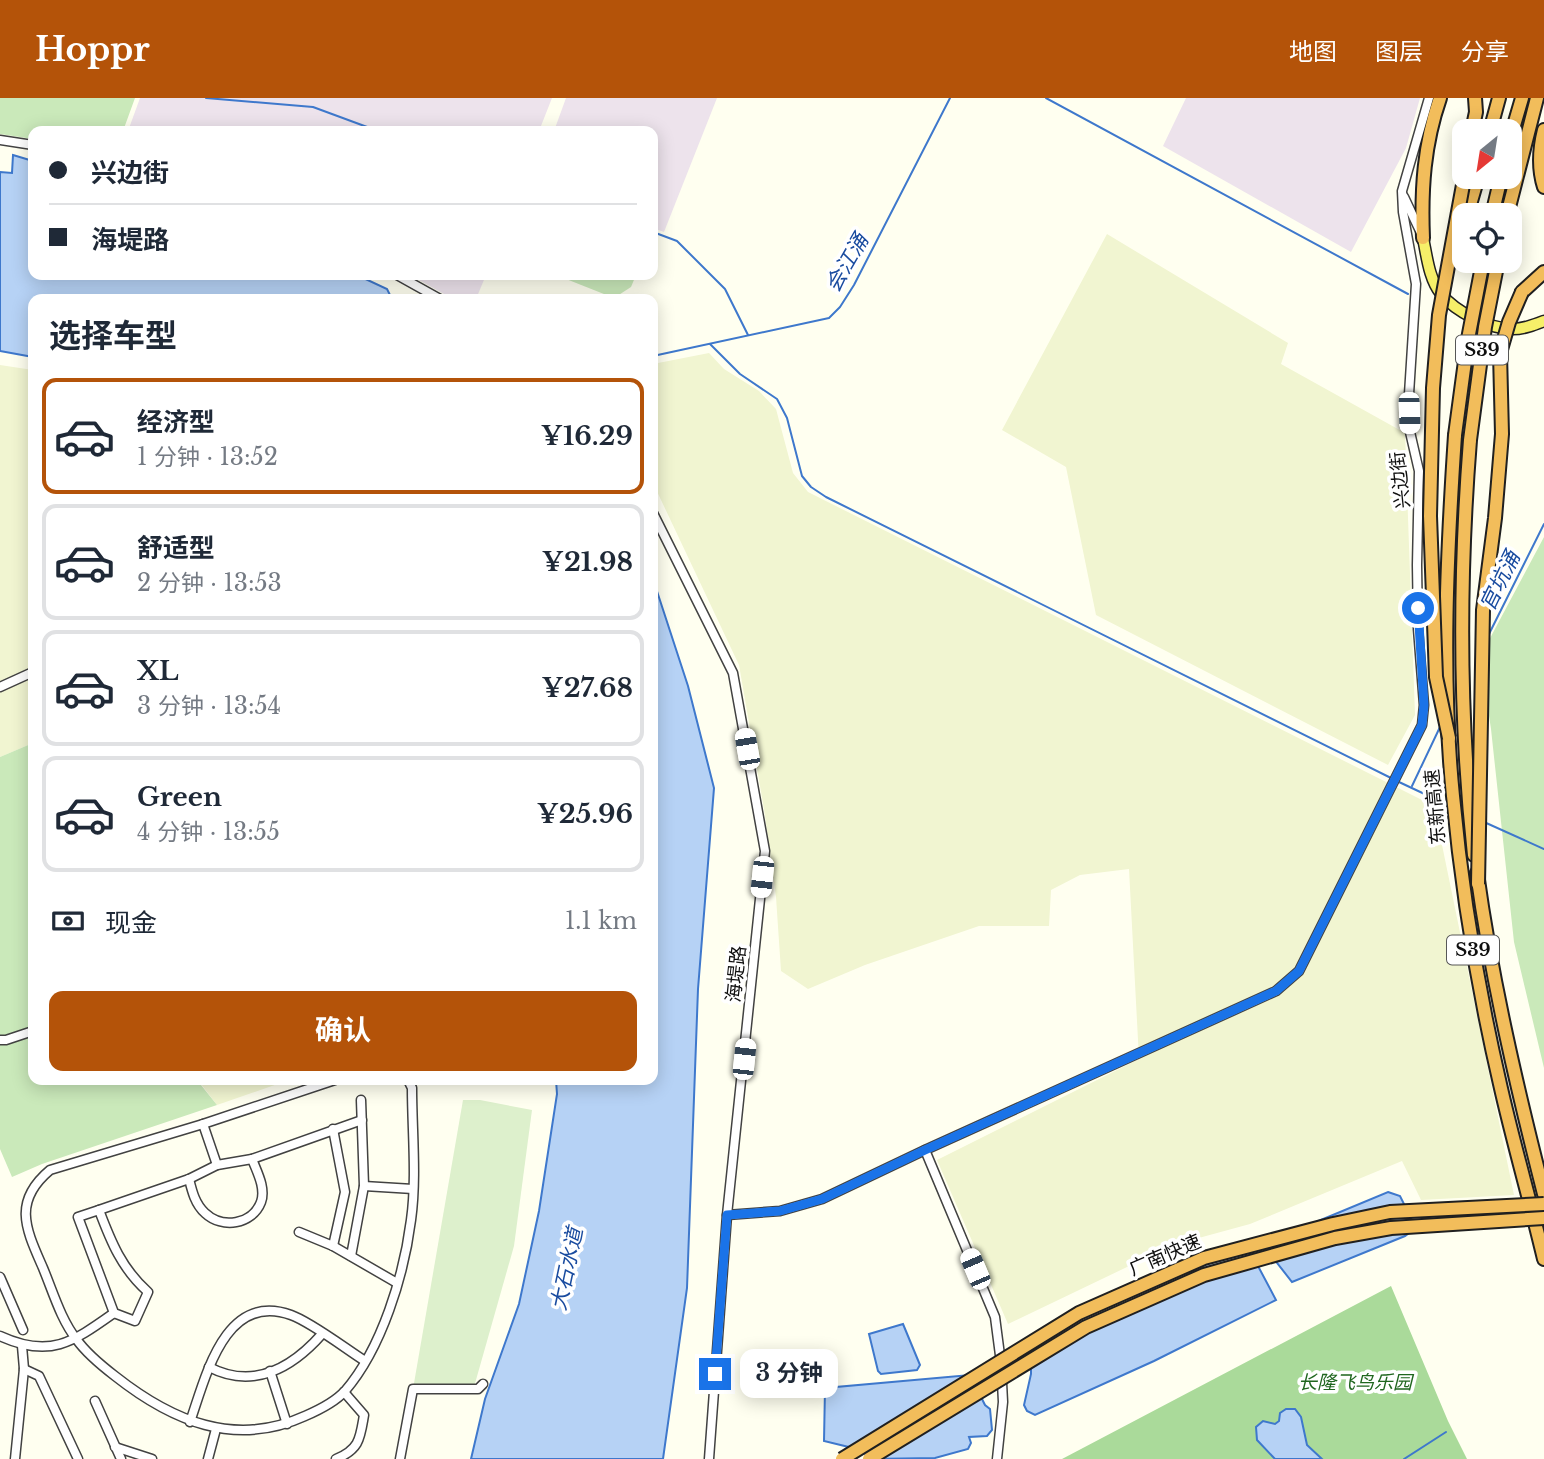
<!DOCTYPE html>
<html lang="zh">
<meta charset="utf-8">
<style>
:root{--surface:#fff;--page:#f6f6f7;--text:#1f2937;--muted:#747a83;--line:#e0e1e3;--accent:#b45309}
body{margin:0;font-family:"Libre Baskerville","Noto Sans SC",serif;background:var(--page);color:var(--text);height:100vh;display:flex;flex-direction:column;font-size:26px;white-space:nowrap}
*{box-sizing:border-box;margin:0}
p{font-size:23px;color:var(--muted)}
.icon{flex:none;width:38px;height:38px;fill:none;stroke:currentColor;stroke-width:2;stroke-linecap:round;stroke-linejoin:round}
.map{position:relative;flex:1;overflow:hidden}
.sheet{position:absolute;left:28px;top:196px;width:630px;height:791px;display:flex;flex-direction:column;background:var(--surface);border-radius:14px;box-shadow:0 4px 18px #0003}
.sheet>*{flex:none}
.banner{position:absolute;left:28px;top:28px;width:630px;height:154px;border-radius:14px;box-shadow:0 4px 18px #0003;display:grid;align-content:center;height:154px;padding:0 21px;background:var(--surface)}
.needle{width:46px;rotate:210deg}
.tools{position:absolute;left:1452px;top:21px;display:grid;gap:14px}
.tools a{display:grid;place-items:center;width:70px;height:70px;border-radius:14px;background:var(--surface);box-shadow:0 4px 18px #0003;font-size:35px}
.end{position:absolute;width:32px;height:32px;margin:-16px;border:9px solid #1a73e8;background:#fff;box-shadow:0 0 0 4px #fff}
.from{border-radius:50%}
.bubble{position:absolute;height:49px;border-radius:14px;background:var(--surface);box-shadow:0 4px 18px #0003;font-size:23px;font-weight:700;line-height:49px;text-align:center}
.car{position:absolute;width:21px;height:42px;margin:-21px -10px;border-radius:9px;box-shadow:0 0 5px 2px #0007;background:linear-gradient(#fff 24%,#345 0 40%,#fff 0 76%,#345 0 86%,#fff 0)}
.banner b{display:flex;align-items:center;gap:24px;height:66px;font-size:26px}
.banner b+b{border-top:2px solid var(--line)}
.banner i{width:18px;height:18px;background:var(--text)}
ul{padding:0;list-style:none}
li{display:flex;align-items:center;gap:21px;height:116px;margin:0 14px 10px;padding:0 7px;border:4px solid var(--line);border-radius:14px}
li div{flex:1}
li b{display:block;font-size:26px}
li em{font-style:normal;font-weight:700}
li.selected{border-color:var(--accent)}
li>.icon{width:63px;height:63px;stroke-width:1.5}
h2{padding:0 21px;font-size:32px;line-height:84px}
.pay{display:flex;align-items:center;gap:18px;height:77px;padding:0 21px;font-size:26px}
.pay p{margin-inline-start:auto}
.action{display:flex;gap:14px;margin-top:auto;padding:14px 21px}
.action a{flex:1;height:80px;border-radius:14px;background:var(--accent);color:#fff;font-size:28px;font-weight:700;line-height:80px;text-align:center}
header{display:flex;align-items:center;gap:42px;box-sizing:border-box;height:98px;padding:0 35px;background:var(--accent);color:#fff}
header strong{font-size:33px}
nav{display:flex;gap:38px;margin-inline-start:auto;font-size:24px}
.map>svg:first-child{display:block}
.industrial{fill:#ede3ec}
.farmland{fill:#f1f5d1}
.green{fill:#cae9ba}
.forest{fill:#aada9a}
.pitch{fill:#ddf0cc}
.water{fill:#b6d2f5;stroke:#3e78cc;stroke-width:2}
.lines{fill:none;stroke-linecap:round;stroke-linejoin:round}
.stream{stroke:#3e78cc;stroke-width:2}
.minor-casing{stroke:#424242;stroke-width:11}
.major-casing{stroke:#202020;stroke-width:13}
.highway-casing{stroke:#202020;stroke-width:16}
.minor{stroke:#fff;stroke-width:8}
.major{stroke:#f6ef69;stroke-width:10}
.highway{stroke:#f2bd5b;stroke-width:12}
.highway-bridge-casing{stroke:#202020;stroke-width:16;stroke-linecap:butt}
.highway-bridge{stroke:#f2bd5b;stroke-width:12}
.route{stroke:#1a73e8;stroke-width:9}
.labels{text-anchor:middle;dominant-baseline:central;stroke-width:7;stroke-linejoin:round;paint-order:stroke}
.shield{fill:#fff;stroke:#575757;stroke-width:2}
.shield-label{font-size:18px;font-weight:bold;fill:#0f0f0f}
.street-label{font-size:19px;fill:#0f0f0f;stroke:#fff}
.park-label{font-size:19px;font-style:italic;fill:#20661f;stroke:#fff}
.water-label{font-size:21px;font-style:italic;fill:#194b9f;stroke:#fff}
</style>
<header>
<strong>Hoppr</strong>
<nav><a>地图</a><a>图层</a><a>分享</a></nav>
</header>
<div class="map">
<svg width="1544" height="1361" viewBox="0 0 1544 1361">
<rect width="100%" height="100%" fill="#fffff0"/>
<g class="industrial">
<polygon points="140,0 552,0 539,33 128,33"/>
<polygon points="566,0 717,0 664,134 653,130 653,33 554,33"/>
<polygon points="1186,0 1420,0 1406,50 1351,154 1163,48"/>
<polygon points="410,177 486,177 476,201 453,201"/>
</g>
<g class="farmland">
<polygon points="1107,136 1288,245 1281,266 1405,335 1415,617 1388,667 1096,517 1066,369 1002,332"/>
<polygon points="709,255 724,271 759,293 776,311 793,375 808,394 1434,708 1514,1097 1421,1102 1402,1063 1250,1126 1173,1147 1008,1226 937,1062 1139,961 1129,771 1080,777 1051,792 1049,828 979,828 865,867 808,891 781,873 776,799 764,711 739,567 653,385 653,266"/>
<polygon points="0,267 33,272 33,645 0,659"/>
<polygon points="198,982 289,982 217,1007"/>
</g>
<g class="green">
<polygon points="0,0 135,0 123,33 33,33 33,41 0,36"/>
<polygon points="556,177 636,177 631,189 614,200"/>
<polygon points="1544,439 1544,970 1514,844 1491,631 1480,559"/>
<polygon points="33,645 33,982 197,982 217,1007 42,1066 12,1079 0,1051 0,659"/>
</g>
<polygon class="forest" points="1391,1188 1448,1323 1467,1361 1062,1361"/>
<polygon class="pitch" points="463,1002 480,1002 532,1012 514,1148 474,1289 413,1291"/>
<g class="water">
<polygon points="13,57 33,63 33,177 357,177 387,191 392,201 33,201 33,259 0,253 0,74 12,75"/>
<polygon points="653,481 688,588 714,690 698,891 687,1190 663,1361 471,1361 485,1301 519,1206 539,1113 557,996 556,982 653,982"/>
<polygon points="1388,1094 1400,1098 1411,1120 1413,1132 1405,1138 1292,1184 1274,1161 1269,1149 1304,1129"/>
<polygon points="1249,1151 1276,1202 1154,1263 1035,1317 1027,1313 1024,1307 1031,1276 1031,1258 1076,1240 1214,1162"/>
<polygon points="903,1226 920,1267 917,1272 881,1276 878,1273 869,1236"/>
<polygon points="970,1277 985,1307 990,1311 992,1332 987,1338 969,1339 971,1345 968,1351 935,1360 870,1361 861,1352 824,1343 825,1290"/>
<polygon points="1286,1311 1295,1311 1301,1319 1307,1347 1322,1361 1275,1361 1257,1342 1256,1329 1263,1323 1275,1326 1279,1323 1280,1315"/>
</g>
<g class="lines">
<g class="stream">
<polyline points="206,0 313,9 378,33"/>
<polyline points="1046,0 1408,196"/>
<polyline points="653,134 677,143 725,191 748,237"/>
<polyline points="710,246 740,276 777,301 787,320 802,378 811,389 826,399 1391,680"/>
<polyline points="653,258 829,220 840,209 854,187 950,0"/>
<polyline points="1488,538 1544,426"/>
<polyline points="1399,684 1448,707"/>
<polyline points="1412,688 1440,629"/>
<polyline points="1484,724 1544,751"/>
<polyline points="1404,1361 1446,1334"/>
</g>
<defs>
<g id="minor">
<polyline points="0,42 33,47"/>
<polyline points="1404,99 1421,135"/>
<polyline points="397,177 440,201"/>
<polyline points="653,415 733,575 765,753 727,1117 709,1361"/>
<polyline points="0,589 33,574"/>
<polyline points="0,942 6,942 33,933"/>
<path d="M335,982L203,1026L50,1072C12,1104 26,1131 43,1170C53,1194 61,1222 77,1242C87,1256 102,1268 115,1278C172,1323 235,1350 305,1318C319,1312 335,1304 345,1293C382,1250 404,1177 411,1122C417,1079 412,1033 412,990L408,982"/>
<polyline points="203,1026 217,1067"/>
<polyline points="333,1031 345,1094 333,1148"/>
<polyline points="925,1052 995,1219 1001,1265 1003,1304 997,1361"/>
<path d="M189,1081C192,1093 195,1106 205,1115C222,1131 252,1127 261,1104C266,1090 257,1074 252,1061"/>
<polyline points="364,1088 413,1091"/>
<polyline points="99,1112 189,1081 217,1067 252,1061 362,1022"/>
<path d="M99,1112C111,1144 122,1171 148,1194L135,1223L114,1215L78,1119Z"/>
<polyline points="727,1117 780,1113 822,1101 925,1052 1276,893 1299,873 1422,627 1424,607 1418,531 1417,467 1419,373 1410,334 1409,296 1416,186 1403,114 1402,93 1429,0"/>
<polyline points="299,1134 333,1148 397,1185"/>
<polyline points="351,1158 364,1088 361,1002"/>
<polyline points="0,1179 23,1232"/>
<path d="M0,1238C50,1261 73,1244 114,1215"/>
<path d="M209,1269C253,1292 292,1270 322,1236"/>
<polyline points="24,1271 39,1278 78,1361"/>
<polyline points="270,1273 287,1326"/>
<polyline points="95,1303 121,1361"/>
<path d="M190,1324C206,1278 225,1193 291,1217C311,1224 346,1251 365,1263"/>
<polyline points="115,1349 152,1361"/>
<polyline points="15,1361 24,1271 22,1248"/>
<polyline points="208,1361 216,1331"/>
<path d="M336,1361C360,1351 360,1340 364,1317L344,1294"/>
<polyline points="400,1361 413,1291 478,1291 483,1286"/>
</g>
<path id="major" d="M1423,140C1427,159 1429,181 1441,196C1456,214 1489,231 1513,231C1524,231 1534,227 1544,223"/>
<g id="highway">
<path d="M1544,32C1539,52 1538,70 1544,89"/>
<polyline points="1472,33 1476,14 1475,0"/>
<polyline points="1490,33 1499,0"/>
<polyline points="1510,41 1522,0"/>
<polyline points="1467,117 1478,79"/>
<polyline points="1492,117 1501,79"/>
<polyline points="1507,117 1537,0"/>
<path d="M1423,140C1421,91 1424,46 1440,0"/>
<polyline points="1522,194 1544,174"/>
<path d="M1455,337C1447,457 1441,578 1453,698C1462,795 1478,891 1500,986C1513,1044 1530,1102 1544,1161"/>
<path d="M1470,342C1459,480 1459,619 1474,757"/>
<path d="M1477,775C1492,883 1517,990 1544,1096"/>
</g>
</defs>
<use href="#minor" class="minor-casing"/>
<use href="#major" class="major-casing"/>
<use href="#highway" class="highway-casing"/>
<use href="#minor" class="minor"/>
<use href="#major" class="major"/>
<use href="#highway" class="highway"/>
<defs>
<g id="highway-bridge">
<polyline points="1455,337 1468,241 1483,163"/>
<polyline points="1470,342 1485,229 1498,163"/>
<polyline points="1449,640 1436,579 1430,418 1433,290 1439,217 1465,76"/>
<polyline points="1478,786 1483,512 1495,420 1502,336 1500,255 1509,224 1522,194"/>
<polyline points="842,1361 1079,1215 1204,1160 1333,1126 1390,1114 1544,1106"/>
<polyline points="869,1361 1086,1229 1204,1177 1335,1140 1391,1130 1544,1120"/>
</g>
</defs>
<use href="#highway-bridge" class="highway-bridge-casing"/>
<use href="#highway-bridge" class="highway-bridge"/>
</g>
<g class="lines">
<polyline class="route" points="715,1276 727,1117 780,1113 822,1101 925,1052 1276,893 1299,873 1422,627 1424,607 1418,510"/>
</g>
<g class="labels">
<g class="shield">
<rect x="1456" y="237.5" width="52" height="29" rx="5"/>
<rect x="1447" y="837.5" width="52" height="29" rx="5"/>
</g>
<g class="shield-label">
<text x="1482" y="252">S39</text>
<text x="1473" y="852">S39</text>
</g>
<g class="street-label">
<text transform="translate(1400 382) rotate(-96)">兴边街</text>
<text transform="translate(1435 709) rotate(-95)">东新高速</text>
<text transform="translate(736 876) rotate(-84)">海堤路</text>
<text transform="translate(1165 1157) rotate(-23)">广南快速</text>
</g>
<g class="park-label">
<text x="1355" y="1284">长隆飞鸟乐园</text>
</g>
<g class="water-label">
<text transform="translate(847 165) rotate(-60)">会江涌</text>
<text transform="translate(1500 483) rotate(-64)">官坑涌</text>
<text transform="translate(567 1171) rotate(-78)">大石水道</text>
</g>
</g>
</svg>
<div class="tools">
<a><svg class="needle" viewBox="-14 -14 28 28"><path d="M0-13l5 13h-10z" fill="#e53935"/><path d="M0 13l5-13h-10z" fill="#747a83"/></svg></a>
<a><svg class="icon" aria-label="locate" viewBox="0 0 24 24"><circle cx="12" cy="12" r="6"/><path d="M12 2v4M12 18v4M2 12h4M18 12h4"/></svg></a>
</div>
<i class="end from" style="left:1418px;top:510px"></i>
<i class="end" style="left:715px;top:1276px"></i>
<div class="bubble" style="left:740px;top:1251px;width:98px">3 分钟</div>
<i class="car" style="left:1409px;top:315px;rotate:178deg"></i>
<i class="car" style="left:747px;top:651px;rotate:350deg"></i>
<i class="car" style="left:762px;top:779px;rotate:186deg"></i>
<i class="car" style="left:744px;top:961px;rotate:6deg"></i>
<i class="car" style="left:975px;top:1171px;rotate:337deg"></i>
<div class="banner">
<b><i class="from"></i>兴边街</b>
<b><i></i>海堤路</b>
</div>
<section class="sheet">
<h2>选择车型</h2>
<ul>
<li class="selected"><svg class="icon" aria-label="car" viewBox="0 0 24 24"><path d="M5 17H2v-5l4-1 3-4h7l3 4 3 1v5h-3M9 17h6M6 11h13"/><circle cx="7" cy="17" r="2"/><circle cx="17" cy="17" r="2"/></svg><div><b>经济型</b><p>1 分钟 · 13:52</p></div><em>¥16.29</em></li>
<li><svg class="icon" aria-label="car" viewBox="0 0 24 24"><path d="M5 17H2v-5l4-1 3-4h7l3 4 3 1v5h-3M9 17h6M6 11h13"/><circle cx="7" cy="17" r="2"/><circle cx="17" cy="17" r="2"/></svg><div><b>舒适型</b><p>2 分钟 · 13:53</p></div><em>¥21.98</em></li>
<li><svg class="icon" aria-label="car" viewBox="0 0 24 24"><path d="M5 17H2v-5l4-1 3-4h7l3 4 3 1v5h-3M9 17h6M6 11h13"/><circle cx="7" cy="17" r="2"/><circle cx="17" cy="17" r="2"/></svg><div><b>XL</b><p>3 分钟 · 13:54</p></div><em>¥27.68</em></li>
<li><svg class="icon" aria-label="car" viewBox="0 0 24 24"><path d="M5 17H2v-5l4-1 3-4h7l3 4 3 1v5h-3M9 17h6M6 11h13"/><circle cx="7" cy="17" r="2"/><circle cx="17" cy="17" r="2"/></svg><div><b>Green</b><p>4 分钟 · 13:55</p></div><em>¥25.96</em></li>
</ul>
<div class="pay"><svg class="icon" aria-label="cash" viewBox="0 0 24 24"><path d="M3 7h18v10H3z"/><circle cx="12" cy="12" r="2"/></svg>现金<p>1.1 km</p></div>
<div class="action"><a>确认</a></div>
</section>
</div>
